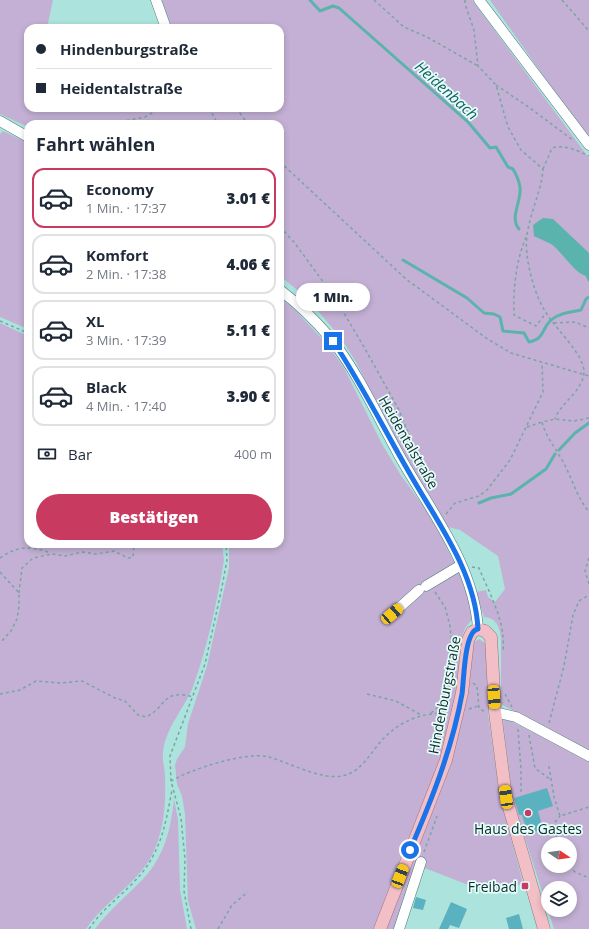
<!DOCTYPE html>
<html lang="de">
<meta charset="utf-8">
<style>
:root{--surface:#fff;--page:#f2f2f3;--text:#1f2937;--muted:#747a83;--line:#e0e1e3;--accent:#c93a61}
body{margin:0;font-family:"Open Sans",sans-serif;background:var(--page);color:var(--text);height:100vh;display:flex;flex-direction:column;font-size:15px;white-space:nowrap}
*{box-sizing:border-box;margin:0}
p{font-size:13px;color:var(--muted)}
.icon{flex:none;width:22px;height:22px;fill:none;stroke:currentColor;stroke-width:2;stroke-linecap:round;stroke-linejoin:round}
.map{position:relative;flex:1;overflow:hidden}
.drawer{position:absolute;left:24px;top:120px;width:260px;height:428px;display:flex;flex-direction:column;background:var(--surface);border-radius:12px;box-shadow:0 2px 6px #0003}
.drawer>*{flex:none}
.banner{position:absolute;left:24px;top:24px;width:260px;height:88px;border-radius:12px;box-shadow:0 2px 6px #0003;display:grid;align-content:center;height:88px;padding:0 12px;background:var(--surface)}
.needle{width:26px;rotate:103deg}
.tools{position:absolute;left:541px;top:837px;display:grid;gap:8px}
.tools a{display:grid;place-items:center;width:36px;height:36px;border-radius:50%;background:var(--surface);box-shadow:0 2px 6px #0003;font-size:20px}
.end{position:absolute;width:18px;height:18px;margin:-9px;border:5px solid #1a73e8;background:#fff;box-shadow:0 0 0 2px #fff}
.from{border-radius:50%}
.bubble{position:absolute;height:28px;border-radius:14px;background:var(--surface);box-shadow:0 2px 6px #0003;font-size:13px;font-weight:800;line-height:28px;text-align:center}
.car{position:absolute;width:12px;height:24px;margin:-12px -6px;border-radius:5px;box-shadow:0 0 3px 1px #0007;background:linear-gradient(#f5c518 24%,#345 0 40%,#f5c518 0 76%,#345 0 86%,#f5c518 0)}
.banner b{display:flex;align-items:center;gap:14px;height:38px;font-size:15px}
.banner b+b{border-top:1px solid var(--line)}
.banner i{width:10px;height:10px;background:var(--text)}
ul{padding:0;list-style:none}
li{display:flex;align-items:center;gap:12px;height:60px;margin:0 8px 6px;padding:0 4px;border:2px solid var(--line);border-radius:12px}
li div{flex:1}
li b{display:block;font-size:15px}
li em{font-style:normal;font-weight:800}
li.on{border-color:var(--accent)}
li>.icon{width:36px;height:36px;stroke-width:1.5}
h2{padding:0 12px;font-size:18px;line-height:48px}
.pay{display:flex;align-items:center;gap:10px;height:44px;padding:0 12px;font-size:15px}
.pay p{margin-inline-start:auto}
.primary-button{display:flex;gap:8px;margin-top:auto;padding:8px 12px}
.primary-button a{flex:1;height:46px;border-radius:24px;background:var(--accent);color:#fff;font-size:16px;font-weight:800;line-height:46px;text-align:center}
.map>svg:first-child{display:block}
.green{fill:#c3b0d4;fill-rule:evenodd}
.water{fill:#5ab3ac}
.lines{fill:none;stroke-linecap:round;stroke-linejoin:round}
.stream{stroke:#5ab3ac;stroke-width:3}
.building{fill:#5ab1bf}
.minor-casing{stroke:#467a76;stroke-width:11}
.major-casing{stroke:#9e6f77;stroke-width:13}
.path{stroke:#79a5a1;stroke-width:1.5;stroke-dasharray:3 3;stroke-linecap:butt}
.minor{stroke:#fff;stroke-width:10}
.major{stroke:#f2bfc7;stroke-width:12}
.route{stroke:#1a73e8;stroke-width:5}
.poi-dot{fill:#c93a61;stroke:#e3fefb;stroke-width:1.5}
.labels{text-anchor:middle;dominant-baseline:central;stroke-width:3.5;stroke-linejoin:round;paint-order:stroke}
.street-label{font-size:14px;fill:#142a28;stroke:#e3fefb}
.poi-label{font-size:14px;fill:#142a28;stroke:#e3fefb}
.water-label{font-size:15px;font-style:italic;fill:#145f5a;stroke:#e3fefb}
</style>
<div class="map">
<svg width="589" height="929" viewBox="0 0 589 929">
<rect width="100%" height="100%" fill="#ace3dd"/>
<g class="green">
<path d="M0,0H53L47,28H28V108H108L113,112L128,108H280V28H171L162,0H472L589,158V752L501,704V639C500,628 497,618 484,617L476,592L486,590L488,597L495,602L505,589L498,556L460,530L444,526L432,499L409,468L356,362L341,338L306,297L280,276V124H28V127L0,114Z"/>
<polygon points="490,0 589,0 589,140 580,128"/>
<polygon points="3,131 28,143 28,329 0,317 0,134"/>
<polygon points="280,298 291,306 328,345 344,368 382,444 400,474 434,521 465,585 473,618 465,628 461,639 457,691 442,758 405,846 374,929 196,929 188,901 185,814 182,796 177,784 175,765 177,759 185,747 188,724 207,666 229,568 229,544 280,544"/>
<path d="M0,323L28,336V544H222L224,560C217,602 208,644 194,684C186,707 165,727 163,753C162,761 165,769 165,777C166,805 164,832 151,857C135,885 104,902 86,929H0Z"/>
<polygon points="479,639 485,643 487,651 488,714 500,798 523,883 507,890 476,888 417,865 396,929 386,929 438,796 472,644"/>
<path d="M505,718L589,761V929H554L513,800L503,721ZM548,844H570V866H548ZM548,888H570V910H548Z"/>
<path d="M174,799L178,820L180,890L187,929H95C109,910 128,895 144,878C165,855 171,828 174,799Z"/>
</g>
<path class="water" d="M543,218L553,219L589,253V276C576,277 563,252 551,244C546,241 539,239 534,236L533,225Z"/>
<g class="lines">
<g class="stream">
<path d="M310,0L320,11L333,6L339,8L468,122L490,148L496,147L508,167L513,169C516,174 519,181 520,187C522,201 509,217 519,229"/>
<path d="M403,260L467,298L484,313L494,314L500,317L503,331L524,333L529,342C545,339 541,329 551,320C559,313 571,312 581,310L586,299L589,297"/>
<polyline points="586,273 589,280"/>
<polyline points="559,450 575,433 589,423"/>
<polyline points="479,503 491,498 511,494 546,469 555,454"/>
</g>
</g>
<g class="building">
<polygon points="547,788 553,806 538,811 543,829 528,834 522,815 519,815 514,798"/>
<polygon points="416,897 426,900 423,910 413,908"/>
<polygon points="451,902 467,909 459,928 450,925 448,929 439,929"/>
<polygon points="519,914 523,929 509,929 506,918"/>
</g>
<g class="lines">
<defs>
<g id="minor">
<polyline points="156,0 166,28"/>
<polyline points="479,0 589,145"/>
<polyline points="0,121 28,137"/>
<path d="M280,290C300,305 316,321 332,340C358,373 378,417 399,455C429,509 474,564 478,629"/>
<polyline points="426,586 461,565"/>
<polyline points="392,614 419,590"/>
<polyline points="495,712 516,717 589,756"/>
<polyline points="399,929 421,862"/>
</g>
<polyline id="major" points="380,929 446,760 462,693 468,640 472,632 478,629 485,631 491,637 495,712 506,797 544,929"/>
</defs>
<use href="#minor" class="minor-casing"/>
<use href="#major" class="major-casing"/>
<g class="path">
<polyline points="374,0 404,27 427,37 478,66"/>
<path d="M465,0V4L474,30L478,66L496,85L508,127L521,150L543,169C541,198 523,223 527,254C529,274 537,301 549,317C558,331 585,356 584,373C582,392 561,402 555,419"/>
<polyline points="562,0 589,31"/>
<polyline points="496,85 530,108 574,141"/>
<polyline points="209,108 218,124"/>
<polyline points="236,108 248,124"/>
<polyline points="109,124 145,117 161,108"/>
<polyline points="280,162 406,279 486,338 511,353 589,376"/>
<path d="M543,169L552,148C564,144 578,151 589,156"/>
<polyline points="280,227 294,242 335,298 364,347 399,410 430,487"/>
<path d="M526,237C516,261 513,289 514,315L536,326L546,313"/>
<polyline points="0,321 28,333"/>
<polyline points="554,323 575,322 589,328"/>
<polyline points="28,409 28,416"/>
<path d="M589,418L574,421L555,419L542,422C545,435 553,444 559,455C571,473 575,495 589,512"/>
<polyline points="527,427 542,422"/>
<polyline points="446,514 455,503 479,496 487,490 510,460 543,392 542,363"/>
<path d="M0,558C19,545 30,546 51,553"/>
<polyline points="589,558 585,571 589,584"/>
<path d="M472,567L479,568C490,595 506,622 503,651"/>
<polyline points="0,572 19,593 19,606 17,619 11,631 0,643"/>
<polyline points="435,592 445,607 450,626 454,666"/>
<polyline points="19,593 22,568 33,558 52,554 65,556 83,552 96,554 114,551 128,558 133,557 134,544"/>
<polyline points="473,683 477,686 479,708 485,712"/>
<path d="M0,694L20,690L36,681L60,683L82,681L115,698L125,701L138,715L146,717C166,708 162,688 193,697"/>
<polyline points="367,694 396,701 421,715"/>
<polyline points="505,694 512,707"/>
<polyline points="469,709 478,706"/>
<polyline points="431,713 448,699 451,684"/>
<polyline points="549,723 564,666 573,615 579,601 589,595"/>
<polyline points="518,729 521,770 521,793"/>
<polyline points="529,735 535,768 551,780"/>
<polyline points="549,766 554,797 560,816 589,807"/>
<path d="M171,781C191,769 247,751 269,757C290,763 321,780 342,776C363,772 372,749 386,736C404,719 423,713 447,713"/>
<polyline points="559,844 552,826 560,816"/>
<polyline points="424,852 437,816"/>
<polyline points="569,866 575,872 589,878"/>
<path d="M89,929C101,911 117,899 132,884C160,856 165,828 172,790"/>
<polyline points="191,929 184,891 185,859 181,818 171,781 170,756 205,664 221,592 227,560 226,544"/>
<polyline points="218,929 232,905 248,892"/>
</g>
<use href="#minor" class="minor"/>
<use href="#major" class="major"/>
</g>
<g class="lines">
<path class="route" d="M333,341C360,382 382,425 406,467C434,518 475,569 478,629C464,631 464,681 462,694C452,749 432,799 410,850"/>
</g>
<g class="poi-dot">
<circle cx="528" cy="813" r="4"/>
<rect x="521" y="882" width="8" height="8" rx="2"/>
</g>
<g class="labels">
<g class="street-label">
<text transform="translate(409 442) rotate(60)">Heidentalstraße</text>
<text transform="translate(444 695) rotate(-79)">Hindenburgstraße</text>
</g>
<g class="poi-label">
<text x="528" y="828">Haus des Gastes</text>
<text x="517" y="886" text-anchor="end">Freibad</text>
</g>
<g class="water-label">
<text transform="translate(447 90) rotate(42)">Heidenbach</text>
</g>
</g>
</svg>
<div class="tools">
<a><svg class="needle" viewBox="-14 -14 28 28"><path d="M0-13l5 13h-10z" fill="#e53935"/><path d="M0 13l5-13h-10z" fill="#747a83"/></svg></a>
<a><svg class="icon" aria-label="layers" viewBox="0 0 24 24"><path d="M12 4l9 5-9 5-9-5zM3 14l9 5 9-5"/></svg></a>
</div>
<i class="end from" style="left:410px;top:850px"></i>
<i class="end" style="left:333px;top:341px"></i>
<div class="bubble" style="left:296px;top:283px;width:74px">1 Min.</div>
<i class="car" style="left:392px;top:614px;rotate:49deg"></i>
<i class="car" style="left:494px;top:697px;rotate:176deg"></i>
<i class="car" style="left:506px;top:797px;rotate:352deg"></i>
<i class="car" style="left:400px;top:876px;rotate:21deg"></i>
<div class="banner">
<b><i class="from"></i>Hindenburgstraße</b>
<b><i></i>Heidentalstraße</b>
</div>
<section class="drawer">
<h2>Fahrt wählen</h2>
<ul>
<li class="on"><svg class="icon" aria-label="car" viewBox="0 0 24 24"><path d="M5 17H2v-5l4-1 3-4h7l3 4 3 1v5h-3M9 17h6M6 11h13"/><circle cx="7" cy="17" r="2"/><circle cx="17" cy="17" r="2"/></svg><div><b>Economy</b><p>1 Min. · 17:37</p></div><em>3.01 €</em></li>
<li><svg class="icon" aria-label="car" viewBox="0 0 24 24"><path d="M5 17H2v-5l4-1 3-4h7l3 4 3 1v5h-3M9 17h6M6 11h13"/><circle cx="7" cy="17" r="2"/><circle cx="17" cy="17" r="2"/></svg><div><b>Komfort</b><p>2 Min. · 17:38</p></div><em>4.06 €</em></li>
<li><svg class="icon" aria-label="car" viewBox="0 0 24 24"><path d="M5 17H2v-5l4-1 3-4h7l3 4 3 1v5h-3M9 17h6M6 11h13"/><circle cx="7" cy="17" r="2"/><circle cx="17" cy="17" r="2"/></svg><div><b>XL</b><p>3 Min. · 17:39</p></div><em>5.11 €</em></li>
<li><svg class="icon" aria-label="car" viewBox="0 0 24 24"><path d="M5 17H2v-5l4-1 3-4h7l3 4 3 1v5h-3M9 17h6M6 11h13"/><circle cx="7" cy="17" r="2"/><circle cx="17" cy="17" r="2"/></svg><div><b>Black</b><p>4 Min. · 17:40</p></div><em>3.90 €</em></li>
</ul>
<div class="pay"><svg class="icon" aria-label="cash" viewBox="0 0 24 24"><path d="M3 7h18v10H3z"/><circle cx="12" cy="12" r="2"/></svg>Bar<p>400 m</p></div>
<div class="primary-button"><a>Bestätigen</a></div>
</section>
</div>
